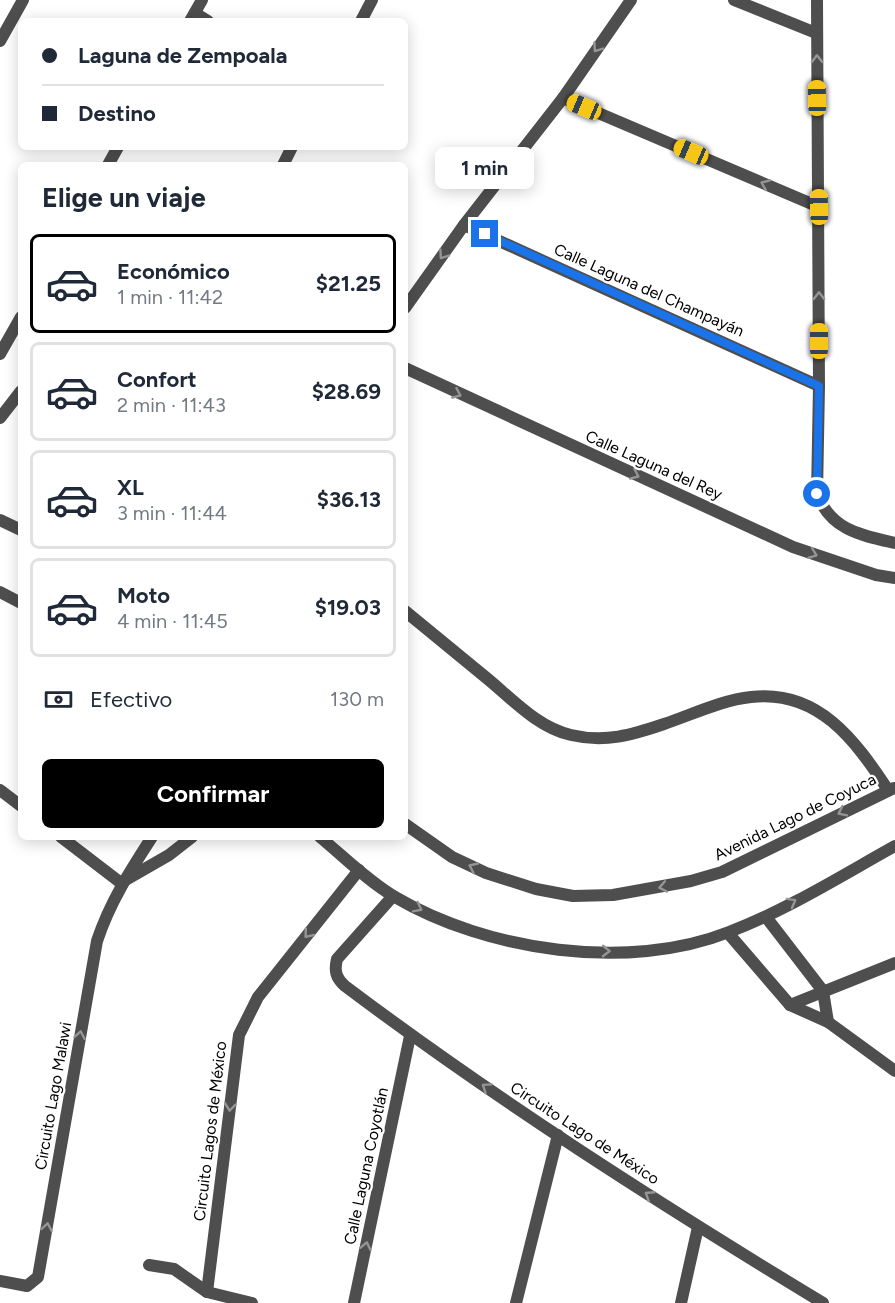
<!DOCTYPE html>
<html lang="es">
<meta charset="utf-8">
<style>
:root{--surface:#fff;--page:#f2f2f3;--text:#1f2937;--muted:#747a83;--line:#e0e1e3;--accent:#000}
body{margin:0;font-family:Figtree,sans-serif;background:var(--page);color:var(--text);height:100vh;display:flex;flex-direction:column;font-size:22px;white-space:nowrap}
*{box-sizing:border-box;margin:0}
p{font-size:20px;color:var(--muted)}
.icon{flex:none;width:33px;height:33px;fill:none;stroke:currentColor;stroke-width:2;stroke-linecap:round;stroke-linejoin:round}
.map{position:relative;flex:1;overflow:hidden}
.side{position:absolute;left:18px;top:162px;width:390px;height:678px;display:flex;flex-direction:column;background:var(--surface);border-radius:9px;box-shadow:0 3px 15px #0003}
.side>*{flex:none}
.top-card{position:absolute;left:18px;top:18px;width:390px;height:132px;border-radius:9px;box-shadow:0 3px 15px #0003;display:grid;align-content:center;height:132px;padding:0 24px;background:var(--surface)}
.end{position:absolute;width:27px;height:27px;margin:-14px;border:8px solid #1a73e8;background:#fff;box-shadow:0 0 0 3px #fff}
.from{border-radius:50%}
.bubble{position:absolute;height:42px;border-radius:9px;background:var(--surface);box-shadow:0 3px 15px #0003;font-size:20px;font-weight:700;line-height:42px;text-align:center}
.car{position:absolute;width:18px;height:36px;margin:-18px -9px;border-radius:8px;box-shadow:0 0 4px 2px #0007;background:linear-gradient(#f5c518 24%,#345 0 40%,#f5c518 0 76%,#345 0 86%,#f5c518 0)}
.top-card b{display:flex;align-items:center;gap:21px;height:57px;font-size:22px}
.top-card b+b{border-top:2px solid var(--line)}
.top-card i{width:15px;height:15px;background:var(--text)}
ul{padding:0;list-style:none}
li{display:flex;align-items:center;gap:18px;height:99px;margin:0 12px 9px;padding:0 12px;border:3px solid var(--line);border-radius:9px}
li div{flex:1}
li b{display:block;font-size:22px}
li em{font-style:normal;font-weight:700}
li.active{border-color:var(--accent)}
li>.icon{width:54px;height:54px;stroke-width:1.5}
h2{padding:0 24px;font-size:27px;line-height:72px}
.pay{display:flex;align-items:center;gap:15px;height:66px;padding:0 24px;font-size:22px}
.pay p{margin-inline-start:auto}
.cta{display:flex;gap:12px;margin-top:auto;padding:12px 24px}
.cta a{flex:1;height:69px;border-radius:9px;background:var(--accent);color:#fff;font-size:24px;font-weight:700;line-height:69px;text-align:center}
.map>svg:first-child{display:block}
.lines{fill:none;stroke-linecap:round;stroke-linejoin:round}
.street{stroke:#4e4e4e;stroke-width:12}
.oneway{stroke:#959595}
.route{stroke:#1a73e8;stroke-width:8}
.labels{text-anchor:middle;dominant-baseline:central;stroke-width:4.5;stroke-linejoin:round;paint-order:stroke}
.street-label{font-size:16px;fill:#000;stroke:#fff}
</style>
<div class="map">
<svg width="895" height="1303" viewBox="0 0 895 1303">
<rect width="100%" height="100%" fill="#fff"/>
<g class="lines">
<g class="street">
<polyline points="734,0 816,33"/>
<path d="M817,0L819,386L817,494C831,530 860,535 895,543"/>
<polyline points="195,13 208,21"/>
<polyline points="190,21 202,0"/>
<polyline points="361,21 372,0"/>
<polyline points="0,41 23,0"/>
<polyline points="563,98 819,207"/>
<polyline points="108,165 118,147"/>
<polyline points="283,165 292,147"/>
<polyline points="464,225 819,386"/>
<polyline points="405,308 464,225 563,98 631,0"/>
<polyline points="0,354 21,317"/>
<polyline points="405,368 793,547 876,575 895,578"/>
<polyline points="0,418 21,391"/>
<polyline points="0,520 21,530"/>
<polyline points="0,592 21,603"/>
<path d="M405,611C433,634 461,657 489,680C514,701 539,728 571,735C605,743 632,735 664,724C691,715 722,700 751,697C818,689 855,740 888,790"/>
<polyline points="0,790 21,806"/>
<polyline points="405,824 452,857 486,873 536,889 573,896 613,895 691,881 722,872 894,788"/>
<polyline points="61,837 121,883"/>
<path d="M320,837C344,857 368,881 395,897C487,951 628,972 729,932C787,910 841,876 895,846"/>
<polyline points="122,882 169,855 192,837"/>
<path d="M393,896L337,959C334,971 336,978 345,986C498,1101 660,1204 823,1303"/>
<polyline points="766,917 823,991 828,1022"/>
<polyline points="728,933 790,1005 828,1022 895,1071"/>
<polyline points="790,1005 895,963"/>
<polyline points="149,1265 174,1269 207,1292 252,1303"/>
<path d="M0,1281L27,1286L38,1277L97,941C110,902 130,871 152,837"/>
<polyline points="207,1292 239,1035 258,997 359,870"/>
<polyline points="354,1303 410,1036"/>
<polyline points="516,1303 558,1135"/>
<polyline points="681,1303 698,1227"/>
</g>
</g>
<defs><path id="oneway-chevron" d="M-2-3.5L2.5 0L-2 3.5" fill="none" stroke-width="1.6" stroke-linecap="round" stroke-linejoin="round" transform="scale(1.5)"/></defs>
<g class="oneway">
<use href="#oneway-chevron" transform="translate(597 48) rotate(125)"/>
<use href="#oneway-chevron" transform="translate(817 59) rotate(-91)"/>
<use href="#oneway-chevron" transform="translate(765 184) rotate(-157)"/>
<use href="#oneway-chevron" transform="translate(443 255) rotate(125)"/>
<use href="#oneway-chevron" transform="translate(819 296) rotate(-90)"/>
<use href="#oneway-chevron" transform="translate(457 394) rotate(24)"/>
<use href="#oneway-chevron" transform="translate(635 475) rotate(24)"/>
<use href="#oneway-chevron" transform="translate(813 554) rotate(21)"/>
<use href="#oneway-chevron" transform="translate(842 812) rotate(154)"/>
<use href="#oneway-chevron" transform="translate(473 867) rotate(-155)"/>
<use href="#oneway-chevron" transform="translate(663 887) rotate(169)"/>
<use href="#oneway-chevron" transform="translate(792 902) rotate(-29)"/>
<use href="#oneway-chevron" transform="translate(418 908) rotate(27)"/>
<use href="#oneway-chevron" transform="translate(308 934) rotate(129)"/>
<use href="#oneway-chevron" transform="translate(606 951) rotate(1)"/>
<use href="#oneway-chevron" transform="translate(80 1035) rotate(-80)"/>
<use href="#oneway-chevron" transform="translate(486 1087) rotate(-146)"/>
<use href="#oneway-chevron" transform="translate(230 1107) rotate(97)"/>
<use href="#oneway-chevron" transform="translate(649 1195) rotate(-147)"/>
<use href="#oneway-chevron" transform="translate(47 1227) rotate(-80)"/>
<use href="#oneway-chevron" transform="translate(366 1246) rotate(-78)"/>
</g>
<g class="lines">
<polyline class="route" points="485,234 819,386 817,494"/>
</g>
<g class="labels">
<g class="street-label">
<text transform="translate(649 290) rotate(24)">Calle Laguna del Champayán</text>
<text transform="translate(654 465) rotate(24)">Calle Laguna del Rey</text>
<text transform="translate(795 817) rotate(-26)">Avenida Lago de Coyuca</text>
<text transform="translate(53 1096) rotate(-80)">Circuito Lago Malawi</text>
<text transform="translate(210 1131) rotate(-83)">Circuito Lagos de México</text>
<text transform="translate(585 1133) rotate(33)">Circuito Lago de México</text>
<text transform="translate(366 1166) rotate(-78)">Calle Laguna Coyotlán</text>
</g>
</g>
</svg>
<i class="end from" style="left:817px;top:494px"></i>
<i class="end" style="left:485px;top:234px"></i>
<div class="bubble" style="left:435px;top:147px;width:99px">1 min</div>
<i class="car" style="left:817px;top:98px;rotate:359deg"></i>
<i class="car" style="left:584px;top:107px;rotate:293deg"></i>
<i class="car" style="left:691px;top:152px;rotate:293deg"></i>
<i class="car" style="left:819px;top:207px;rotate:359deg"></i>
<i class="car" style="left:819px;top:341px;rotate:0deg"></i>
<div class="top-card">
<b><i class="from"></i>Laguna de Zempoala</b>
<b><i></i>Destino</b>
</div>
<section class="side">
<h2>Elige un viaje</h2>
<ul>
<li class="active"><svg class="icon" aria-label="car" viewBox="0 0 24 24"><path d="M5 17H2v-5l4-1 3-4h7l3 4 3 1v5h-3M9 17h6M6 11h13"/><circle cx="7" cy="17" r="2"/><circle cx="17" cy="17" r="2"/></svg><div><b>Económico</b><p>1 min · 11:42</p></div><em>$21.25</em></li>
<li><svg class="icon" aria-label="car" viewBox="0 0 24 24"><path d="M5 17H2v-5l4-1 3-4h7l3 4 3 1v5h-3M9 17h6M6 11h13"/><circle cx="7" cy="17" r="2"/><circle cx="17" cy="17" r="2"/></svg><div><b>Confort</b><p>2 min · 11:43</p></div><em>$28.69</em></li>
<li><svg class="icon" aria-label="car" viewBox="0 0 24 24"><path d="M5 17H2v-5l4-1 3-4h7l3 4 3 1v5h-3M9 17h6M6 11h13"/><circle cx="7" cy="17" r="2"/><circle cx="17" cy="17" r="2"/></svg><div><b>XL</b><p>3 min · 11:44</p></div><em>$36.13</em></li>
<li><svg class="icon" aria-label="car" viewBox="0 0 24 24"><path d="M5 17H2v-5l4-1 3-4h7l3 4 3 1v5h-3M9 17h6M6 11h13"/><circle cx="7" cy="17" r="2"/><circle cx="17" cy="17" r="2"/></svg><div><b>Moto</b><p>4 min · 11:45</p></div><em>$19.03</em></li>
</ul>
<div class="pay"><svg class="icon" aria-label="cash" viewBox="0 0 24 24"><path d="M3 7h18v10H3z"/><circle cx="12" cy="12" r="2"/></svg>Efectivo<p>130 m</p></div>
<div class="cta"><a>Confirmar</a></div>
</section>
</div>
